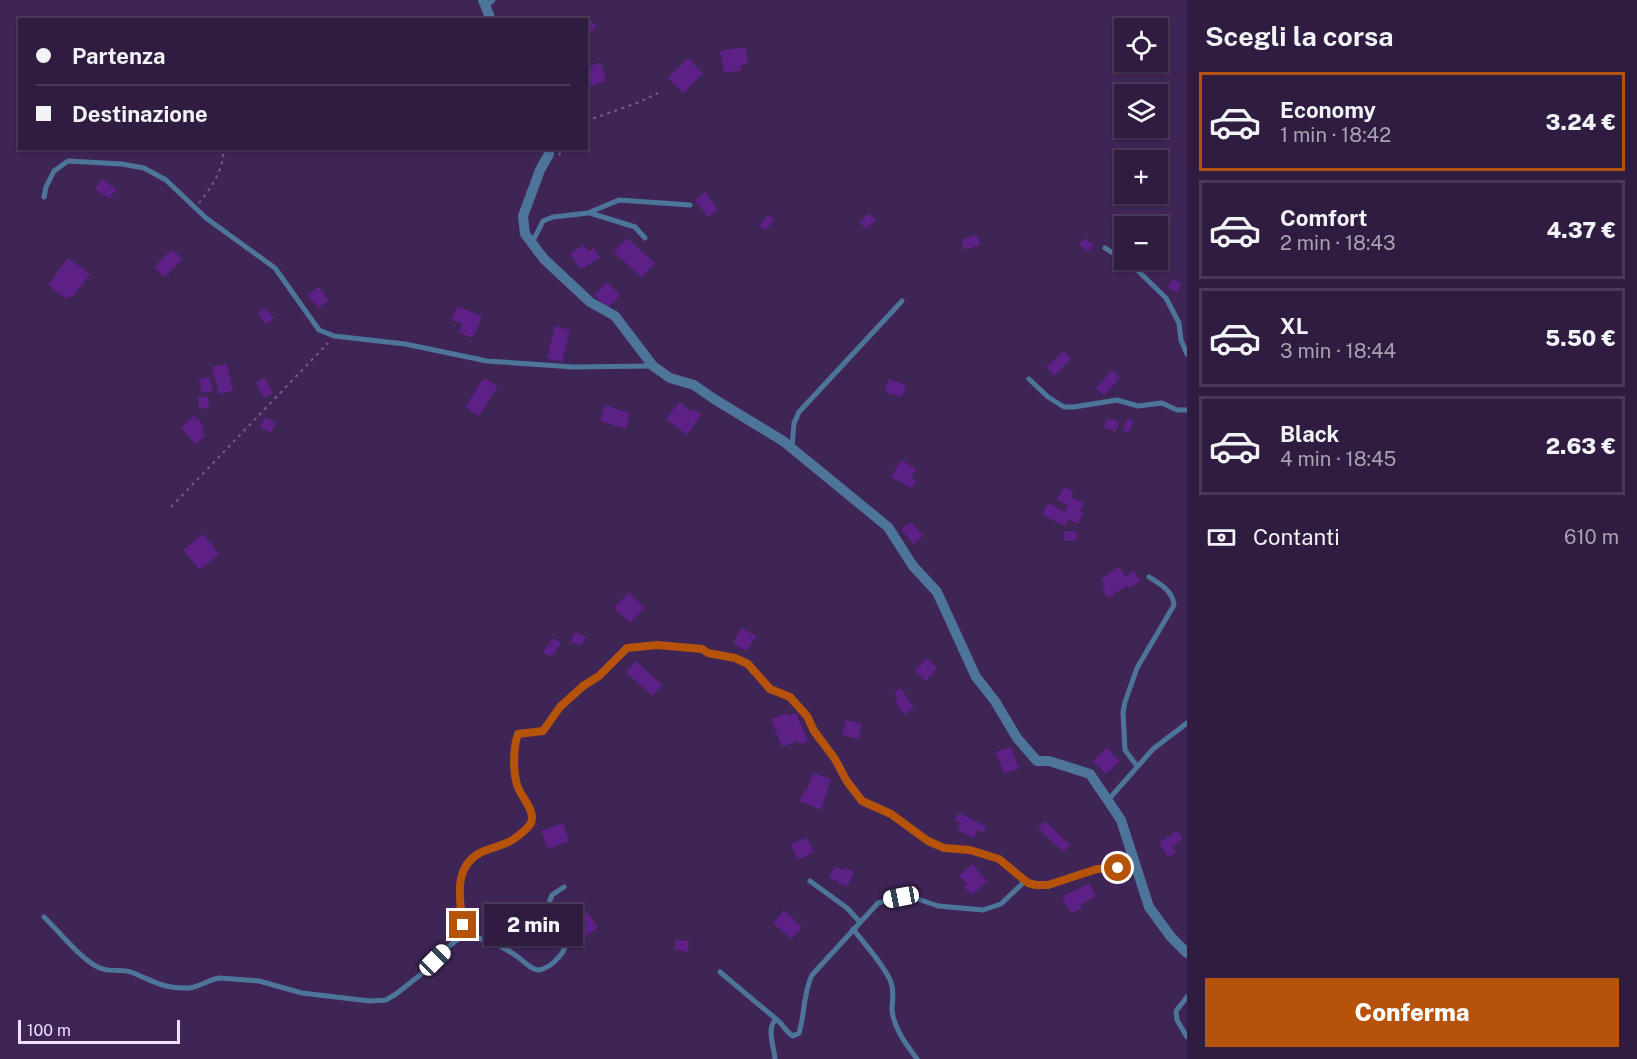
<!DOCTYPE html>
<html lang="it">
<meta charset="utf-8">
<style>
:root{--surface:#2f1c40;--page:#3b294b;--text:#f1f3f6;--muted:#a7a1b1;--line:#4a3a59;--accent:#b45309}
body{margin:0;font-family:"Public Sans",sans-serif;background:var(--page);color:var(--text);height:100vh;display:flex;flex-direction:column;font-size:22px;white-space:nowrap}
*{box-sizing:border-box;margin:0}
p{font-size:20px;color:var(--muted)}
.icon{flex:none;width:33px;height:33px;fill:none;stroke:currentColor;stroke-width:2;stroke-linecap:round;stroke-linejoin:round}
.map{position:relative;flex:1;overflow:hidden}
.drawer{display:flex;flex-direction:column;background:var(--surface);width:450px}
.drawer>*{flex:none}
.hud{position:absolute;left:18px;top:18px;width:570px;height:132px;border-radius:0px;box-shadow:0 2px 4px #0004,0 0 0 2px var(--line);display:grid;align-content:center;height:132px;padding:0 18px;background:var(--surface)}
.buttons{position:absolute;left:1114px;top:18px;display:grid;gap:12px}
.buttons a{display:grid;place-items:center;width:54px;height:54px;border-radius:0px;background:var(--surface);box-shadow:0 2px 4px #0004,0 0 0 2px var(--line);font-size:30px}
.scale{position:absolute;left:18px;bottom:15px;width:162px;box-sizing:border-box;padding-left:6px;border:3px solid #eddffd;border-top:0;font-size:16px;line-height:21px;white-space:nowrap;color:#eddffd;-webkit-text-stroke:4px #3f2555;paint-order:stroke}
.end{position:absolute;width:27px;height:27px;margin:-14px;border:8px solid #b45309;background:#fff;box-shadow:0 0 0 3px #fff}
.from{border-radius:50%}
.bubble{position:absolute;height:42px;border-radius:0px;background:var(--surface);box-shadow:0 2px 4px #0004,0 0 0 2px var(--line);font-size:20px;font-weight:800;line-height:42px;text-align:center}
.car{position:absolute;width:18px;height:36px;margin:-18px -9px;border-radius:8px;box-shadow:0 0 4px 2px #0007;background:linear-gradient(#fff 24%,#345 0 40%,#fff 0 76%,#345 0 86%,#fff 0)}
.hud b{display:flex;align-items:center;gap:21px;height:57px;font-size:22px}
.hud b+b{border-top:2px solid var(--line)}
.hud i{width:15px;height:15px;background:var(--text)}
ul{padding:0;list-style:none}
li{display:flex;align-items:center;gap:18px;height:99px;margin:0 12px 9px;padding:0 6px;border:3px solid var(--line);border-radius:0px}
li div{flex:1}
li b{display:block;font-size:22px}
li em{font-style:normal;font-weight:800}
li.selected{border-color:var(--accent)}
li>.icon{width:54px;height:54px;stroke-width:1.5}
h2{padding:0 18px;font-size:27px;line-height:72px}
.pay{display:flex;align-items:center;gap:15px;height:66px;padding:0 18px;font-size:22px}
.pay p{margin-inline-start:auto}
.action{display:flex;gap:12px;margin-top:auto;padding:12px 18px}
.action a{flex:1;height:69px;border-radius:0px;background:var(--accent);color:#fff;font-size:24px;font-weight:800;line-height:69px;text-align:center}
main{display:flex;flex:1;min-height:0}
.map>svg:first-child{display:block}
.building{fill:#5c2086}
.lines{fill:none;stroke-linecap:round;stroke-linejoin:round}
.path{stroke:#745e88;stroke-width:2;stroke-dasharray:3 4.5;stroke-linecap:butt}
.service{stroke:#4d7599;stroke-width:5}
.minor{stroke:#4d7599;stroke-width:10}
.route{stroke:#b45309;stroke-width:8}
</style>
<main>
<div class="map">
<svg width="1187" height="1059" viewBox="0 0 1187 1059">
<rect width="100%" height="100%" fill="#3f2555"/>
<g class="building">
<polygon points="589,18 596,27 586,36 586,20"/>
<polygon points="745,47 748,64 741,65 742,70 724,73 720,51"/>
<polygon points="688,58 703,74 683,93 668,78"/>
<polygon points="601,62 606,81 590,86 586,68"/>
<polygon points="101,179 116,189 110,199 95,189"/>
<polygon points="705,192 718,210 708,217 695,200"/>
<polygon points="869,213 876,220 866,229 859,222"/>
<polygon points="768,214 775,219 765,231 759,226"/>
<polygon points="977,235 980,245 964,250 961,240"/>
<polygon points="627,238 655,263 642,278 614,252"/>
<polygon points="1085,238 1094,245 1087,252 1079,244"/>
<polygon points="584,245 588,251 594,248 600,258 580,270 570,253"/>
<polygon points="172,249 182,259 165,277 154,267"/>
<polygon points="68,258 90,274 72,298 69,295 66,299 48,285"/>
<polygon points="1172,279 1181,283 1177,292 1168,288"/>
<polygon points="607,282 620,295 608,308 594,295"/>
<polygon points="319,287 329,300 318,308 308,295"/>
<polygon points="457,306 482,316 473,338 459,333 462,324 452,320"/>
<polygon points="265,308 274,318 266,324 258,314"/>
<polygon points="555,326 570,330 562,362 547,358"/>
<polygon points="1064,351 1071,359 1054,376 1046,367"/>
<polygon points="227,364 233,391 219,394 212,367"/>
<polygon points="1112,370 1120,377 1104,396 1096,388"/>
<polygon points="209,377 213,391 202,393 199,379"/>
<polygon points="265,378 273,393 264,398 256,383"/>
<polygon points="484,378 498,386 479,416 465,407"/>
<polygon points="889,379 906,385 902,397 885,392"/>
<polygon points="198,397 208,397 209,408 199,409"/>
<polygon points="679,402 691,411 693,409 701,415 687,435 666,419"/>
<polygon points="605,405 630,413 626,429 600,421"/>
<polygon points="194,415 205,427 201,430 206,435 196,444 181,428"/>
<polygon points="265,417 276,423 271,433 260,427"/>
<polygon points="1107,418 1119,421 1116,431 1104,428"/>
<polygon points="1128,418 1134,421 1128,433 1122,430"/>
<polygon points="901,460 916,469 911,478 916,480 912,488 891,477"/>
<polygon points="1064,487 1073,491 1071,497 1084,503 1080,511 1083,513 1078,524 1068,519 1065,526 1042,515 1048,503 1065,512 1068,505 1057,500"/>
<polygon points="911,522 923,536 914,544 901,530"/>
<polygon points="1064,531 1077,531 1076,541 1064,541"/>
<polygon points="203,534 219,554 200,570 183,550"/>
<polygon points="1119,567 1126,577 1134,571 1140,581 1130,588 1128,585 1108,598 1101,588 1105,586 1101,579"/>
<polygon points="629,592 644,608 630,623 614,608"/>
<polygon points="741,628 756,636 747,651 733,643"/>
<polygon points="575,632 586,637 581,646 571,642"/>
<polygon points="553,638 561,643 551,657 543,652"/>
<polygon points="927,658 937,668 926,681 915,671"/>
<polygon points="636,661 662,685 652,696 626,672"/>
<polygon points="901,688 914,708 904,715 895,701 898,699 894,692"/>
<polygon points="787,713 788,716 796,713 808,741 799,745 798,741 782,747 771,719"/>
<polygon points="846,720 862,724 858,739 842,735"/>
<polygon points="1011,747 1019,768 1004,774 996,752"/>
<polygon points="1107,748 1120,761 1106,774 1093,761"/>
<polygon points="813,773 831,779 821,810 800,801 804,789 807,790"/>
<polygon points="959,813 986,826 983,833 977,830 974,838 957,830 961,823 955,820"/>
<polygon points="1045,821 1070,845 1063,852 1038,828"/>
<polygon points="563,823 569,841 548,849 541,831"/>
<polygon points="1178,831 1183,839 1172,846 1176,852 1168,857 1159,842"/>
<polygon points="806,837 814,852 798,860 791,845"/>
<polygon points="972,864 987,881 972,895 964,887 967,884 959,875"/>
<polygon points="835,866 844,871 846,868 854,872 847,887 829,877"/>
<polygon points="1089,883 1096,896 1080,905 1082,908 1071,914 1062,897"/>
<polygon points="784,910 802,927 791,939 773,923"/>
<polygon points="587,912 598,928 583,938 572,922"/>
<polygon points="675,940 689,941 688,952 675,950"/>
</g>
<g class="lines">
<g class="path">
<polyline points="586,121 637,103 658,93"/>
<polyline points="559,155 563,148"/>
<path d="M199,203C211,188 225,168 223,148"/>
<polyline points="171,507 328,343"/>
</g>
<g class="service">
<polyline points="486,7 493,0"/>
<polyline points="44,197 46,187 54,171 68,161 122,164 144,168 166,180 206,218 275,268 319,330 334,336 405,344 487,361 574,367 651,366"/>
<polyline points="590,213 635,227 645,238"/>
<polyline points="532,243 543,221 553,217 588,213 619,200 690,205"/>
<polyline points="1105,248 1132,265 1166,298 1179,323 1181,340 1187,354"/>
<polyline points="1029,379 1048,397 1064,407 1074,407 1117,400 1138,406 1162,403 1177,410 1187,410"/>
<polyline points="792,447 794,423 799,412 902,301"/>
<path d="M1137,766L1125,750L1123,712L1125,702L1137,668L1174,605C1173,591 1160,584 1149,577"/>
<polyline points="1109,799 1153,749 1187,723"/>
<polyline points="810,881 847,908 860,922"/>
<path d="M44,917C59,931 85,965 103,969C112,972 122,969 131,972C154,981 162,989 189,988C200,987 209,979 220,978L259,981L302,993L370,1001L386,1000L396,994L424,972L447,948L458,939L464,937C460,908 450,869 481,853C492,847 504,846 515,838C520,834 528,829 531,822C536,810 521,796 517,785C513,771 513,748 518,734L544,731L560,707L583,686L599,676L627,648L657,645L702,649L708,653L735,658L748,664L770,689L790,697L807,716L814,731L835,759L846,780L862,801L891,814L911,830L928,841L944,848L970,850L999,859L1028,883L1036,885H1048L1097,869L1136,867"/>
<path d="M853,929C863,942 890,972 892,986C894,994 892,1002 892,1010C894,1029 906,1044 917,1059"/>
<path d="M464,937C482,936 498,944 512,953C520,957 530,970 539,970C546,969 554,963 558,958C576,940 555,927 546,911L552,895L564,887"/>
<polyline points="720,972 776,1019"/>
<polyline points="1187,997 1176,1011 1177,1020 1187,1037"/>
<path d="M775,1059C774,1046 766,1029 776,1019C783,1024 785,1031 793,1036L799,1033C805,1014 803,993 812,975L878,903L901,897H912L938,906L983,910L1001,904L1025,881"/>
</g>
<g class="minor">
<polyline points="483,0 491,20"/>
<polyline points="548,148 549,154 540,170 523,216 525,234 544,259 590,302 615,316 653,366 670,378 694,385 714,399 783,441 888,527 913,566 937,592 976,677 995,701 1017,738 1037,761 1049,761 1090,774 1121,820 1149,907 1171,937 1187,953"/>
</g>
</g>
<g class="lines">
<path class="route" d="M463,925C459,897 453,864 484,851C494,847 505,845 514,839C520,834 527,830 531,823C536,811 521,797 517,785C513,771 513,748 518,734L543,731L560,707L583,686L599,676L627,648L657,645L702,649L708,653L735,658L748,664L770,689L790,697L807,716L814,731L835,759L846,780L862,801L891,814L928,841L944,848L970,850L999,859L1028,883L1036,885H1048L1097,869L1118,868"/>
</g>
</svg>
<div class="buttons">
<a><svg class="icon" aria-label="locate" viewBox="0 0 24 24"><circle cx="12" cy="12" r="6"/><path d="M12 2v4M12 18v4M2 12h4M18 12h4"/></svg></a>
<a><svg class="icon" aria-label="layers" viewBox="0 0 24 24"><path d="M12 4l9 5-9 5-9-5zM3 14l9 5 9-5"/></svg></a>
<a>+</a>
<a>−</a>
</div>
<div class="scale">100 m</div>
<i class="end from" style="left:1118px;top:868px"></i>
<i class="end" style="left:463px;top:925px"></i>
<div class="bubble" style="left:484px;top:904px;width:99px">2 min</div>
<i class="car" style="left:901px;top:897px;rotate:259deg"></i>
<i class="car" style="left:435px;top:960px;rotate:45deg"></i>
<div class="hud">
<b><i class="from"></i>Partenza</b>
<b><i></i>Destinazione</b>
</div>
</div>
<section class="drawer">
<h2>Scegli la corsa</h2>
<ul>
<li class="selected"><svg class="icon" aria-label="car" viewBox="0 0 24 24"><path d="M5 17H2v-5l4-1 3-4h7l3 4 3 1v5h-3M9 17h6M6 11h13"/><circle cx="7" cy="17" r="2"/><circle cx="17" cy="17" r="2"/></svg><div><b>Economy</b><p>1 min · 18:42</p></div><em>3.24 €</em></li>
<li><svg class="icon" aria-label="car" viewBox="0 0 24 24"><path d="M5 17H2v-5l4-1 3-4h7l3 4 3 1v5h-3M9 17h6M6 11h13"/><circle cx="7" cy="17" r="2"/><circle cx="17" cy="17" r="2"/></svg><div><b>Comfort</b><p>2 min · 18:43</p></div><em>4.37 €</em></li>
<li><svg class="icon" aria-label="car" viewBox="0 0 24 24"><path d="M5 17H2v-5l4-1 3-4h7l3 4 3 1v5h-3M9 17h6M6 11h13"/><circle cx="7" cy="17" r="2"/><circle cx="17" cy="17" r="2"/></svg><div><b>XL</b><p>3 min · 18:44</p></div><em>5.50 €</em></li>
<li><svg class="icon" aria-label="car" viewBox="0 0 24 24"><path d="M5 17H2v-5l4-1 3-4h7l3 4 3 1v5h-3M9 17h6M6 11h13"/><circle cx="7" cy="17" r="2"/><circle cx="17" cy="17" r="2"/></svg><div><b>Black</b><p>4 min · 18:45</p></div><em>2.63 €</em></li>
</ul>
<div class="pay"><svg class="icon" aria-label="cash" viewBox="0 0 24 24"><path d="M3 7h18v10H3z"/><circle cx="12" cy="12" r="2"/></svg>Contanti<p>610 m</p></div>
<div class="action"><a>Conferma</a></div>
</section>
</main>
